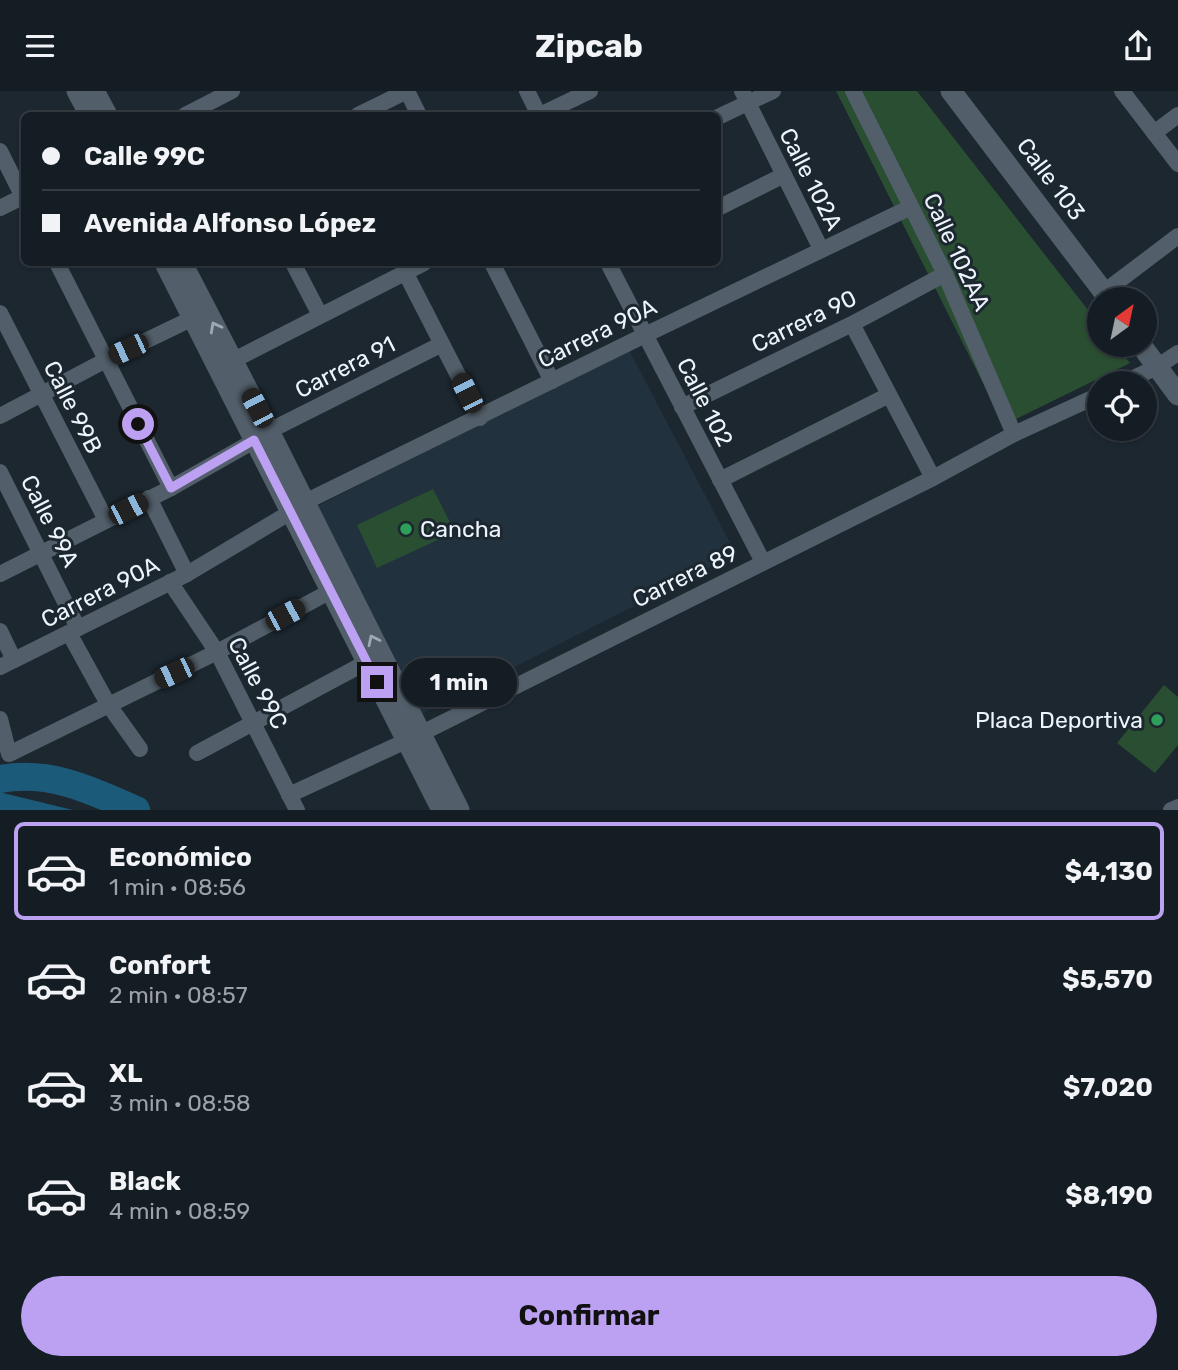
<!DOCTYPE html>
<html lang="es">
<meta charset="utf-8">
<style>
:root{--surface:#151d24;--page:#1e262c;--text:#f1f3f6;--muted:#9da2a6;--line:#343b41;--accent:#bca0f2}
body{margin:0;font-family:Rubik,sans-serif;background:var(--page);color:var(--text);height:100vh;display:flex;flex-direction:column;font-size:26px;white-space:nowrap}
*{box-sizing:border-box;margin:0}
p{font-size:23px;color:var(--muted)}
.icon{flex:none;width:38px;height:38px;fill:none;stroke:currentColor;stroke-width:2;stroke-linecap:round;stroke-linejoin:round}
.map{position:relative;height:719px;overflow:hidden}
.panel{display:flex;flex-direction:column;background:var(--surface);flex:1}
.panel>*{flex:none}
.guide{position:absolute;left:21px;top:21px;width:700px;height:154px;border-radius:10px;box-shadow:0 2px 5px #0004,0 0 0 2px var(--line);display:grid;align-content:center;height:154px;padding:0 21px;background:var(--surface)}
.needle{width:46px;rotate:33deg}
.fabs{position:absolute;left:1087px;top:196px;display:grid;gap:14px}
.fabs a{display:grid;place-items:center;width:70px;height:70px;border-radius:50%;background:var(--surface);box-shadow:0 2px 5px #0004,0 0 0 2px var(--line);font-size:35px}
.end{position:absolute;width:32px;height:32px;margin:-16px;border:9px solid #bca0f2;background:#111;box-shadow:0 0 0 4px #111}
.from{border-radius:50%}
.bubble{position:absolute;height:49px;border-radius:24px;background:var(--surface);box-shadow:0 2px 5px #0004,0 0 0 2px var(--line);font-size:23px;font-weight:700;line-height:49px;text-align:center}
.car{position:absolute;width:21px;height:42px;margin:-21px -10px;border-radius:9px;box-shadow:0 0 5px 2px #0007;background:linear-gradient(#222 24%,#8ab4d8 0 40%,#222 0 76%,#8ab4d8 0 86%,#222 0)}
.guide b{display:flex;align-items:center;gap:24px;height:66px;font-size:26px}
.guide b+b{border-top:2px solid var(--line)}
.guide i{width:18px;height:18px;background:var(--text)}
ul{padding:12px 0 0;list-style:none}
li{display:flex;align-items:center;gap:21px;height:98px;margin:0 14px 10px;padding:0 7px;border:4px solid transparent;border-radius:10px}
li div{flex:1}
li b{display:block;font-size:26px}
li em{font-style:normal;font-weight:700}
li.selected{border-color:var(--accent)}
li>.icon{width:63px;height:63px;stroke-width:1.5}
.button{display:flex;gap:14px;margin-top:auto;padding:14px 21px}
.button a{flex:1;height:80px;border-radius:42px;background:var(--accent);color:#111;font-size:28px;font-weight:700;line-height:80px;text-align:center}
header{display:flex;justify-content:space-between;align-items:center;height:91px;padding:0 21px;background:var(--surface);font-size:32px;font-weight:700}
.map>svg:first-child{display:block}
.built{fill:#21313e}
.grass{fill:#2a4e31}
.water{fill:#1c5a79}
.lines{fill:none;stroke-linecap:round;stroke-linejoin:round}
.river{stroke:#1c5a79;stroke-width:28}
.street{stroke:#525e69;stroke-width:16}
.secondary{stroke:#525e69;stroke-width:21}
.oneway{stroke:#a0a9b2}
.route{stroke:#bca0f2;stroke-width:9}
.leisure-dot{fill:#2e9e5b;stroke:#1c2730;stroke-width:2.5}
.labels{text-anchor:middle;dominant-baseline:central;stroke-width:6;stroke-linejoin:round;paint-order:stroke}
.street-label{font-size:23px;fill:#edf4fb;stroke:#1c2730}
.poi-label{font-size:23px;fill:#edf4fb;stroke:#1c2730;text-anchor:start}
</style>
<header><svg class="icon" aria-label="menu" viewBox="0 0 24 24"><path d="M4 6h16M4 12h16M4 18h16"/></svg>Zipcab<svg class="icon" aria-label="share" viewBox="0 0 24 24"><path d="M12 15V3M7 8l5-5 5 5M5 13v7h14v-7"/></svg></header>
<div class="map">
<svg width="1178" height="719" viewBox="0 0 1178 719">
<rect width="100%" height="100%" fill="#1c2730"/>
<polygon class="built" points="628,257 736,463 422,623 316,416"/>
<g class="grass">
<polygon points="836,0 917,0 1099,233 1099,254 1115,254 1130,272 1004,334"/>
<polygon points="433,398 455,441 377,477 357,434"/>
<polygon points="1164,594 1178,606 1178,654 1155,682 1117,652"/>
</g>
<polygon class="water" points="0,702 3,702 73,719 0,719"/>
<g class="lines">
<path class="river" d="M0,688C50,679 91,699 136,719"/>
<g class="street">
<polyline points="407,0 419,24"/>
<polyline points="527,0 539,24"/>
<polyline points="742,0 821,158"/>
<polyline points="853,0 945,183 1014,343"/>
<polyline points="1122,0 1178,73"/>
<polyline points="185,24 232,0"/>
<polyline points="358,24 407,0"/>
<polyline points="540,24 590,0"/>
<polyline points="718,26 773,0"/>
<polyline points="1154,42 1178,24"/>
<polyline points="0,60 24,108"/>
<polyline points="0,117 24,105"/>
<polyline points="718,117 784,84"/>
<polyline points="57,172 171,397"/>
<polyline points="293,172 320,224"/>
<polyline points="492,172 552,290"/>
<polyline points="608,172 763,471"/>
<polyline points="405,181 480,327"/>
<polyline points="1104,201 1178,145"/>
<polyline points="0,222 106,429"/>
<polyline points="852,233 933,387"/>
<polyline points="224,274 424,172"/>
<polyline points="1123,292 1157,276 1178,262"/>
<polyline points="682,316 852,233 945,183"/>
<polyline points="0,325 106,269 193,227"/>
<polyline points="269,340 442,253"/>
<polyline points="0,381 78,537"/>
<polyline points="720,389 889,304"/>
<polyline points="149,407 187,483"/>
<polyline points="305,411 645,244 911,116"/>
<polyline points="0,483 171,397 254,350"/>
<polyline points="170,491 217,561 297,719"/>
<polyline points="0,540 14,569"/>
<polyline points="69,542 108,613 140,658"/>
<polyline points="0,576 187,483 291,421"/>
<polyline points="0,628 9,663 217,561 331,500"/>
<polyline points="197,662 367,571"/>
<polyline points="289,704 406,650 933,387 1014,343 1099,304"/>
<polyline points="1171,719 1178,716"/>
</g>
<g class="secondary">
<polyline points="77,0 90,24"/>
<polyline points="94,0 107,24"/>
<polyline points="951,0 1109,208"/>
<polyline points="165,172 442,719"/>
<polyline points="182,172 269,340 459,719"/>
<polyline points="1141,254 1178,304"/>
</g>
</g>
<defs><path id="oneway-chevron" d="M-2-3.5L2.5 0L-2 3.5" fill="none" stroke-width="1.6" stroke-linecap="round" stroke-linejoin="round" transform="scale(1.75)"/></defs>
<g class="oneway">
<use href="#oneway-chevron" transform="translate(215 236) rotate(-118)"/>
<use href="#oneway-chevron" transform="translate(373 549) rotate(-116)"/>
</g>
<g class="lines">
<polyline class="route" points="138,333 171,397 254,349 377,591"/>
</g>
<g class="leisure-dot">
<circle cx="406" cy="438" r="7"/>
<circle cx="1157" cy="629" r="7"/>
</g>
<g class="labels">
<g class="street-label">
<text transform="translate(811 88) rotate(63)">Calle 102A</text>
<text transform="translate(1051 88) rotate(53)">Calle 103</text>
<text transform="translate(957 161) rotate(65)">Calle 102AA</text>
<text transform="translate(804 230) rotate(-26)">Carrera 90</text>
<text transform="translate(597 242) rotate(-26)">Carrera 90A</text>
<text transform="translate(345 276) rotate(-27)">Carrera 91</text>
<text transform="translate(705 311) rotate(63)">Calle 102</text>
<text transform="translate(73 316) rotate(63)">Calle 99B</text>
<text transform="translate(50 430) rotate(63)">Calle 99A</text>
<text transform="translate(685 485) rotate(-26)">Carrera 89</text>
<text transform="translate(100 501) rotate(-27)">Carrera 90A</text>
<text transform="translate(258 592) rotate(62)">Calle 99C</text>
</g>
<g class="poi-label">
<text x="420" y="438">Cancha</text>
<text x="1143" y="629" text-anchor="end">Placa Deportiva</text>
</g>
</g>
</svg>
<div class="fabs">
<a><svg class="needle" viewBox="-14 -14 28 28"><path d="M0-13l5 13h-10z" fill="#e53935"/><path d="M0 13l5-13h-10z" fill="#9da2a6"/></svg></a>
<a><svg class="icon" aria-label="locate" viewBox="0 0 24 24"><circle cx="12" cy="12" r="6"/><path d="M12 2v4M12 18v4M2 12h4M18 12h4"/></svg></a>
</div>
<i class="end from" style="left:138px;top:333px"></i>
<i class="end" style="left:377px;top:591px"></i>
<div class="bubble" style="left:401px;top:567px;width:116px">1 min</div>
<i class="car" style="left:128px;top:258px;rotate:245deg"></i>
<i class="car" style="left:467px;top:302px;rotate:333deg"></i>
<i class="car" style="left:257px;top:317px;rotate:332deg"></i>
<i class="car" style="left:128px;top:418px;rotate:63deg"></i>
<i class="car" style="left:285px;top:524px;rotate:62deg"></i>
<i class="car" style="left:174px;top:582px;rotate:245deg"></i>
<div class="guide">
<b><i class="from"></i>Calle 99C</b>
<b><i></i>Avenida Alfonso López</b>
</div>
</div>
<section class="panel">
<ul>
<li class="selected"><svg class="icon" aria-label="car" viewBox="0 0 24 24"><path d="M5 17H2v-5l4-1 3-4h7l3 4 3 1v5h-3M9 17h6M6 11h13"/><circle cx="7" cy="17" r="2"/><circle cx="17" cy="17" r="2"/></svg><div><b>Económico</b><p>1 min · 08:56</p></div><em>$4,130</em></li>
<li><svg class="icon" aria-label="car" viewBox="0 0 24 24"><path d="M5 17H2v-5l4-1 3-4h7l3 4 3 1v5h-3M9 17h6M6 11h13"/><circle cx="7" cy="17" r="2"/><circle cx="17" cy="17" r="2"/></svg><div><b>Confort</b><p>2 min · 08:57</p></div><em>$5,570</em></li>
<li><svg class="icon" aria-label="car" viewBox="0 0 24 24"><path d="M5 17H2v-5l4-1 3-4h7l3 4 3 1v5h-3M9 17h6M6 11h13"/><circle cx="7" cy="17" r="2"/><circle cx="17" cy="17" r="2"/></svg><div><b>XL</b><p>3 min · 08:58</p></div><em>$7,020</em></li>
<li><svg class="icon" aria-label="car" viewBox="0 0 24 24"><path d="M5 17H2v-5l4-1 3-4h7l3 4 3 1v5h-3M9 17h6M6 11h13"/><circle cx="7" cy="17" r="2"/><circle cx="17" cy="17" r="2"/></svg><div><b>Black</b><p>4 min · 08:59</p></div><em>$8,190</em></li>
</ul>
<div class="button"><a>Confirmar</a></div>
</section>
